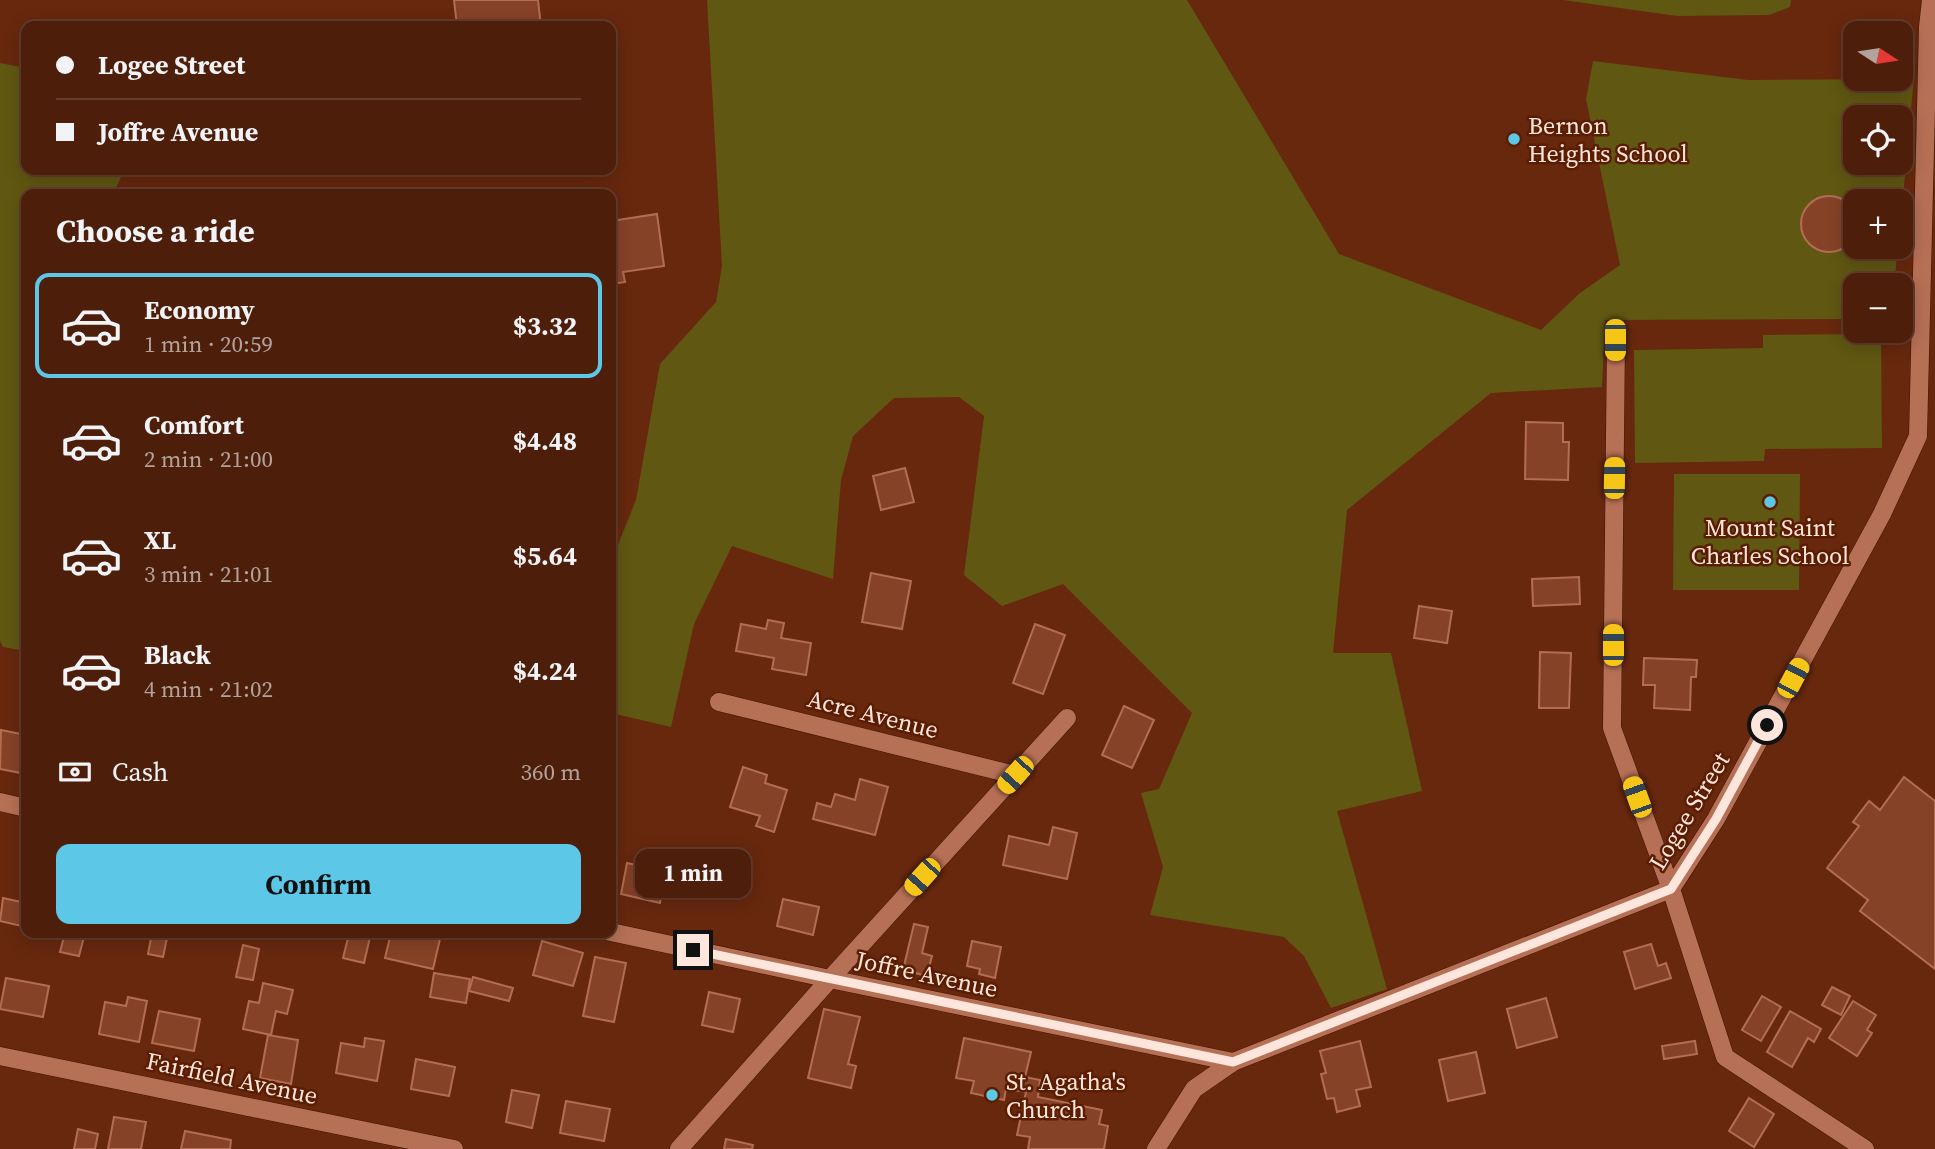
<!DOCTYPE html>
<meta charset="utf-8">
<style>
:root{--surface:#4d1e0a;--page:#572b18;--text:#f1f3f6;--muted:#b3a29c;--line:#643c2b;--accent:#5dc7e8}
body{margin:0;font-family:"Source Serif 4",serif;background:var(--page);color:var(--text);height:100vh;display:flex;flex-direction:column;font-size:26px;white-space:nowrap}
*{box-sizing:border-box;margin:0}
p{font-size:23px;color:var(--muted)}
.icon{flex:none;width:38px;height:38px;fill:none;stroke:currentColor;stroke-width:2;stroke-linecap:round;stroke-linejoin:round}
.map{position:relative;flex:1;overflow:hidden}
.panel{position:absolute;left:21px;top:189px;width:595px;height:749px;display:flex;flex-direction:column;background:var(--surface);border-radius:14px;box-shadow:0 4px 18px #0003,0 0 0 2px var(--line)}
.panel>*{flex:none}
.banner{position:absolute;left:21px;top:21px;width:595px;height:154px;border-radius:14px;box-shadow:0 4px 18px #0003,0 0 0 2px var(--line);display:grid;align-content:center;height:154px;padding:0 35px;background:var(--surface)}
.needle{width:46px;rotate:102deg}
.tools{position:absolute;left:1843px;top:21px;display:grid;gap:14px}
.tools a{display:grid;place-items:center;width:70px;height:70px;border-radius:14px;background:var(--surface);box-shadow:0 4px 18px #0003,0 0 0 2px var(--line);font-size:35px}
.end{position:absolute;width:32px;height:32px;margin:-16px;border:9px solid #fee6dd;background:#111;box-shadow:0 0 0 4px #111}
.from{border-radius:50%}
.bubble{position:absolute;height:49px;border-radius:14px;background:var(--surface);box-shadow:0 4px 18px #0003,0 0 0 2px var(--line);font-size:23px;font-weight:700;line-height:49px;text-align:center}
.car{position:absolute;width:21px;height:42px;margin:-21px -10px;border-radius:9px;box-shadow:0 0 5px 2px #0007;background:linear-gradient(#f5c518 24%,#345 0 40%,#f5c518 0 76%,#345 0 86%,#f5c518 0)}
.banner b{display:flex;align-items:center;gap:24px;height:66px;font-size:26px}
.banner b+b{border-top:2px solid var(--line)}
.banner i{width:18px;height:18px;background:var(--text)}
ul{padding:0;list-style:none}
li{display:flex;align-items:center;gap:21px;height:105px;margin:0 14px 10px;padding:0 21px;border:4px solid transparent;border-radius:14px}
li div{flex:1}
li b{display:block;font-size:26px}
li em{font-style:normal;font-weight:700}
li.selected{border-color:var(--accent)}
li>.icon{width:63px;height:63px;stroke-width:1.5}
h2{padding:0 35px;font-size:32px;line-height:84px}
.pay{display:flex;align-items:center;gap:18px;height:77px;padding:0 35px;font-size:26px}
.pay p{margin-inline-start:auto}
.action{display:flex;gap:14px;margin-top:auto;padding:14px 35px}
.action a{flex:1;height:80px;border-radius:14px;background:var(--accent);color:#111;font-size:28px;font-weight:700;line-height:80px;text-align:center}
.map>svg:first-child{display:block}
.green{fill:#605712;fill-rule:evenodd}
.building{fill:#864227;stroke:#b36d53;stroke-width:2}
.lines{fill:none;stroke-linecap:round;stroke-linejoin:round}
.minor-casing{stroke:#431402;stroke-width:19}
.minor{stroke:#b67056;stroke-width:18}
.route{stroke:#fee6dd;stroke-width:9}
.poi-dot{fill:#5dc7e8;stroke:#5b1d02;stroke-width:2.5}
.labels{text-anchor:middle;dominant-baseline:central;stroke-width:5;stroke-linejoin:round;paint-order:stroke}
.poi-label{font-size:24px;fill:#fee6dd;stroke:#5b1d02;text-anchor:start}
.street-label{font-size:24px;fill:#fee6dd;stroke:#5b1d02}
</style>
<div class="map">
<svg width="1935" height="1149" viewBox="0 0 1935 1149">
<rect width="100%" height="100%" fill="#67280e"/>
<g class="green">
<path d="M707,0H1187L1339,254L1541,330L1580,293L1620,265L1586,99L1593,61L1748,80L1900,79L1901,77H1914L1901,219L1900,201H1855V247H1898L1894,285H1855V319L1605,320L1602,387L1491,393L1347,510L1333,653H1391L1422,791L1337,811L1387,989L1331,1008L1304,956L1284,937L1150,915L1163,867L1141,793L1159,789L1192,713L1063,584L1002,606L964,575L984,416L959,397L894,398L853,436L841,480L833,579L732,546L694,624L671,727L611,713V562L636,500L660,364L716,302L722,266ZM1855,117H1900V163H1855Z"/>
<polygon points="1563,0 1791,0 1790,7 1769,15 1677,16"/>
<polygon points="0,63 26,68 26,170 122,170 121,177 113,194 26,194 26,651 3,647 0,641"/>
<polygon points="1881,334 1882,448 1765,449 1764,461 1635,463 1634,350 1763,348 1763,335"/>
<polygon points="1674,474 1800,474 1799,590 1673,590"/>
</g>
<g class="building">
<polygon points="454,0 538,0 541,26 457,26"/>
<circle cx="1829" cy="224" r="28"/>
<polygon points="657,214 664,266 623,272 625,282 611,284 611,221"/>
<polygon points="1526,422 1563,423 1563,442 1569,442 1568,480 1525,479"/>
<polygon points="905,468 914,502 881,510 873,476"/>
<polygon points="871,573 911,581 902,629 862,622"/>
<polygon points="1579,577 1580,604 1533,606 1532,579"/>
<polygon points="1419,606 1452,611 1447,643 1414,638"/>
<polygon points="768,620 784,623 781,638 811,643 806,675 772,669 774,658 736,651 741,624 766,629"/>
<polygon points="1035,624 1065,635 1043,694 1013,683"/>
<polygon points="1540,652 1571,653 1569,708 1539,708"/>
<polygon points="1644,658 1697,660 1696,677 1691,677 1690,710 1654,708 1655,685 1643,685"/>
<polygon points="1124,706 1154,720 1132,768 1102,755"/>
<polygon points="1,730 26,735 26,745 21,773 0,769"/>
<polygon points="743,767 767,775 765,783 787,790 774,832 756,826 760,816 730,807"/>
<polygon points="1904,777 1935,801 1935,969 1860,911 1868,900 1827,868 1859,826 1853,822 1869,801 1880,810"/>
<polygon points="860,779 888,787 875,835 813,819 817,803 831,807 835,794 855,800"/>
<polygon points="1053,827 1077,833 1067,879 1003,865 1009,836 1049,845"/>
<polygon points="627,863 666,871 660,903 621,894"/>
<polygon points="3,898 26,903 26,927 0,921"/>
<polygon points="783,899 819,907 813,935 777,926"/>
<polygon points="914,924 928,927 922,953 932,956 927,976 903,970"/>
<polygon points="65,933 85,933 79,956 60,952"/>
<polygon points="152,933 168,933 163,957 148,954"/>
<polygon points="343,933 371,933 364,963 343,958 349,934"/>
<polygon points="391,933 411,933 440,939 433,969 385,958"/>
<polygon points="542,941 583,953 573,986 533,975"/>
<polygon points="972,941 1001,947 995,978 979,974 980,969 967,966"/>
<polygon points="1651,944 1658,966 1666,963 1671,978 1635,989 1624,952"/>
<polygon points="243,945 259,949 253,980 236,977"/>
<polygon points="595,957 626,963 614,1022 583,1016"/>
<polygon points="434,973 470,979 466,1003 430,997"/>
<polygon points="473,977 513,988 509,1001 469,991"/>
<polygon points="6,978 49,986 43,1017 0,1009"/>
<polygon points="263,983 293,990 287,1014 276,1011 271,1035 243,1029 249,1001 259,1003"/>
<polygon points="1832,987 1850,996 1841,1015 1822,1005"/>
<polygon points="709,992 740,999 733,1032 702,1025"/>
<polygon points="1762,996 1781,1007 1761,1041 1742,1030"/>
<polygon points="128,997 147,1001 139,1042 99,1034 105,1002 126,1006"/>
<polygon points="1546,998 1557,1037 1517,1048 1507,1009"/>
<polygon points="1853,1001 1876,1015 1867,1030 1872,1033 1857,1056 1829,1038"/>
<polygon points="824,1009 860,1017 848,1064 856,1066 851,1088 808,1078"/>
<polygon points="159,1011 200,1019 194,1051 152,1043"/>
<polygon points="1790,1011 1821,1029 1814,1042 1808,1038 1792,1067 1767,1052"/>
<polygon points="268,1035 298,1040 291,1084 260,1078"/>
<polygon points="365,1038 384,1041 377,1081 336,1073 341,1043 364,1047"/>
<polygon points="964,1038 1031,1052 1025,1077 1040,1080 1038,1097 1102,1110 1099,1124 1108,1126 1104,1149 1028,1149 1030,1137 1017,1135 1026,1092 1006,1089 1004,1100 971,1093 974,1081 956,1078"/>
<polygon points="1360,1041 1371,1087 1356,1090 1360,1106 1337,1112 1334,1098 1327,1099 1321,1074 1326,1073 1320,1051"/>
<polygon points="1695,1041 1697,1054 1664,1059 1662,1046"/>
<polygon points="1476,1052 1485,1093 1448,1101 1439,1060"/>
<polygon points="416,1059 455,1067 449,1096 411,1089"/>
<polygon points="512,1090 539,1095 532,1128 506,1122"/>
<polygon points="1749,1098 1774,1114 1754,1147 1729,1131"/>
<polygon points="566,1101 610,1109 604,1141 560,1133"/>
<polygon points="114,1117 146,1122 141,1149 108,1149"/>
<polygon points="78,1129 98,1134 95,1149 74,1149"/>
<polygon points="185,1131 231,1140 230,1149 181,1149"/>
<polygon points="726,1139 753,1145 752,1149 724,1149"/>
</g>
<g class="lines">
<defs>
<g id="minor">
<polyline points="1616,339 1612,728 1671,889 1725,1057 1865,1149"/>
<polyline points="719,702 1015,775"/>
<polyline points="0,802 26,808"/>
<polyline points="611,932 830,979 1233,1062"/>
<polyline points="0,1056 454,1149"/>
<polyline points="679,1149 830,979 1067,718"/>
<polyline points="1156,1149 1194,1089 1233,1062 1671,889 1716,819 1882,514 1918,436 1928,27 1931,0"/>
</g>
</defs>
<use href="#minor" class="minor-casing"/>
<use href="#minor" class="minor"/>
</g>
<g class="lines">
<polyline class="route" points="693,950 1233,1062 1671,889 1716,819 1767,725"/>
</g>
<g class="poi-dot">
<circle cx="1514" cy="139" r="7"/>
<circle cx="1770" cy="502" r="7"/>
<circle cx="992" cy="1095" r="7"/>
</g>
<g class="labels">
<g class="poi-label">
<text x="1528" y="125">Bernon<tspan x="1528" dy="28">Heights School</tspan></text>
<text x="1770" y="527" text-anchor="middle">Mount Saint<tspan x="1770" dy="28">Charles School</tspan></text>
<text x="1006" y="1081">St. Agatha's<tspan x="1006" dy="28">Church</tspan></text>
</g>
<g class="street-label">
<text transform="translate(873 714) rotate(14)">Acre Avenue</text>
<text transform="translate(1689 811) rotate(-59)">Logee Street</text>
<text transform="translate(927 974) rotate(12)">Joffre Avenue</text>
<text transform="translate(232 1078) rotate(12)">Fairfield Avenue</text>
</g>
</g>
</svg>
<div class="tools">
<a><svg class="needle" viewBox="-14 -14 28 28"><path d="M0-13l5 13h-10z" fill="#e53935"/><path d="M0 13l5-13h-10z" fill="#b3a29c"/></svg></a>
<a><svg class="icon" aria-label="locate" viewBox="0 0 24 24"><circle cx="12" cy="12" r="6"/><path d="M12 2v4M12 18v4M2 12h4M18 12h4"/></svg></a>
<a>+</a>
<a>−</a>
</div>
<i class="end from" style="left:1767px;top:725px"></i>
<i class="end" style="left:693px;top:950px"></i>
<div class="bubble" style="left:635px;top:849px;width:116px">1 min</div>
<i class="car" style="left:1615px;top:340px;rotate:180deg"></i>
<i class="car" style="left:1614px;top:478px;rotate:1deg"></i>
<i class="car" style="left:1613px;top:645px;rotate:0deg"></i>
<i class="car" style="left:1793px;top:678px;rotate:28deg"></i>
<i class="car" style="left:1015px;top:775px;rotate:222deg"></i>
<i class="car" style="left:1637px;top:797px;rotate:340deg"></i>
<i class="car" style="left:922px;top:877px;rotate:222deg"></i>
<div class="banner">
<b><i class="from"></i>Logee Street</b>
<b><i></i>Joffre Avenue</b>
</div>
<section class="panel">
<h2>Choose a ride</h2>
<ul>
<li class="selected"><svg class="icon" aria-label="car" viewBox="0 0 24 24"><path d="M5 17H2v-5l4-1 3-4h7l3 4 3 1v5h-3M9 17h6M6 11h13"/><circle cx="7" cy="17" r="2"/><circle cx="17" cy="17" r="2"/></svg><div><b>Economy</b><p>1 min · 20:59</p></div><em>$3.32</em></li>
<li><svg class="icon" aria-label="car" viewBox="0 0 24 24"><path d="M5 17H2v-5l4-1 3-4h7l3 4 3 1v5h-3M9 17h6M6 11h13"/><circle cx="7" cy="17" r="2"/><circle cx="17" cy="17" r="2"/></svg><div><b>Comfort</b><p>2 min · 21:00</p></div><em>$4.48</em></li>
<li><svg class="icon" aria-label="car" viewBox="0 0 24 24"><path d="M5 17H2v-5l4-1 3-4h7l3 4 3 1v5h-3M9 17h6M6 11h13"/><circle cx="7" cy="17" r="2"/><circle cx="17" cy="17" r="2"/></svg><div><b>XL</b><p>3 min · 21:01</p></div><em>$5.64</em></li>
<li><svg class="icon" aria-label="car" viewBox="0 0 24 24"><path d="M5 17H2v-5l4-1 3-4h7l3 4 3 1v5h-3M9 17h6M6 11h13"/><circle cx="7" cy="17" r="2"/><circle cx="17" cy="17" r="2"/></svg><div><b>Black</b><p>4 min · 21:02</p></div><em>$4.24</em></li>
</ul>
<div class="pay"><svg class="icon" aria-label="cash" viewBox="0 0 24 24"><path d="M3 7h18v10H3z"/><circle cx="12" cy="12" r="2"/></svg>Cash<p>360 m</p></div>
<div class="action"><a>Confirm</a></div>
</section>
</div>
